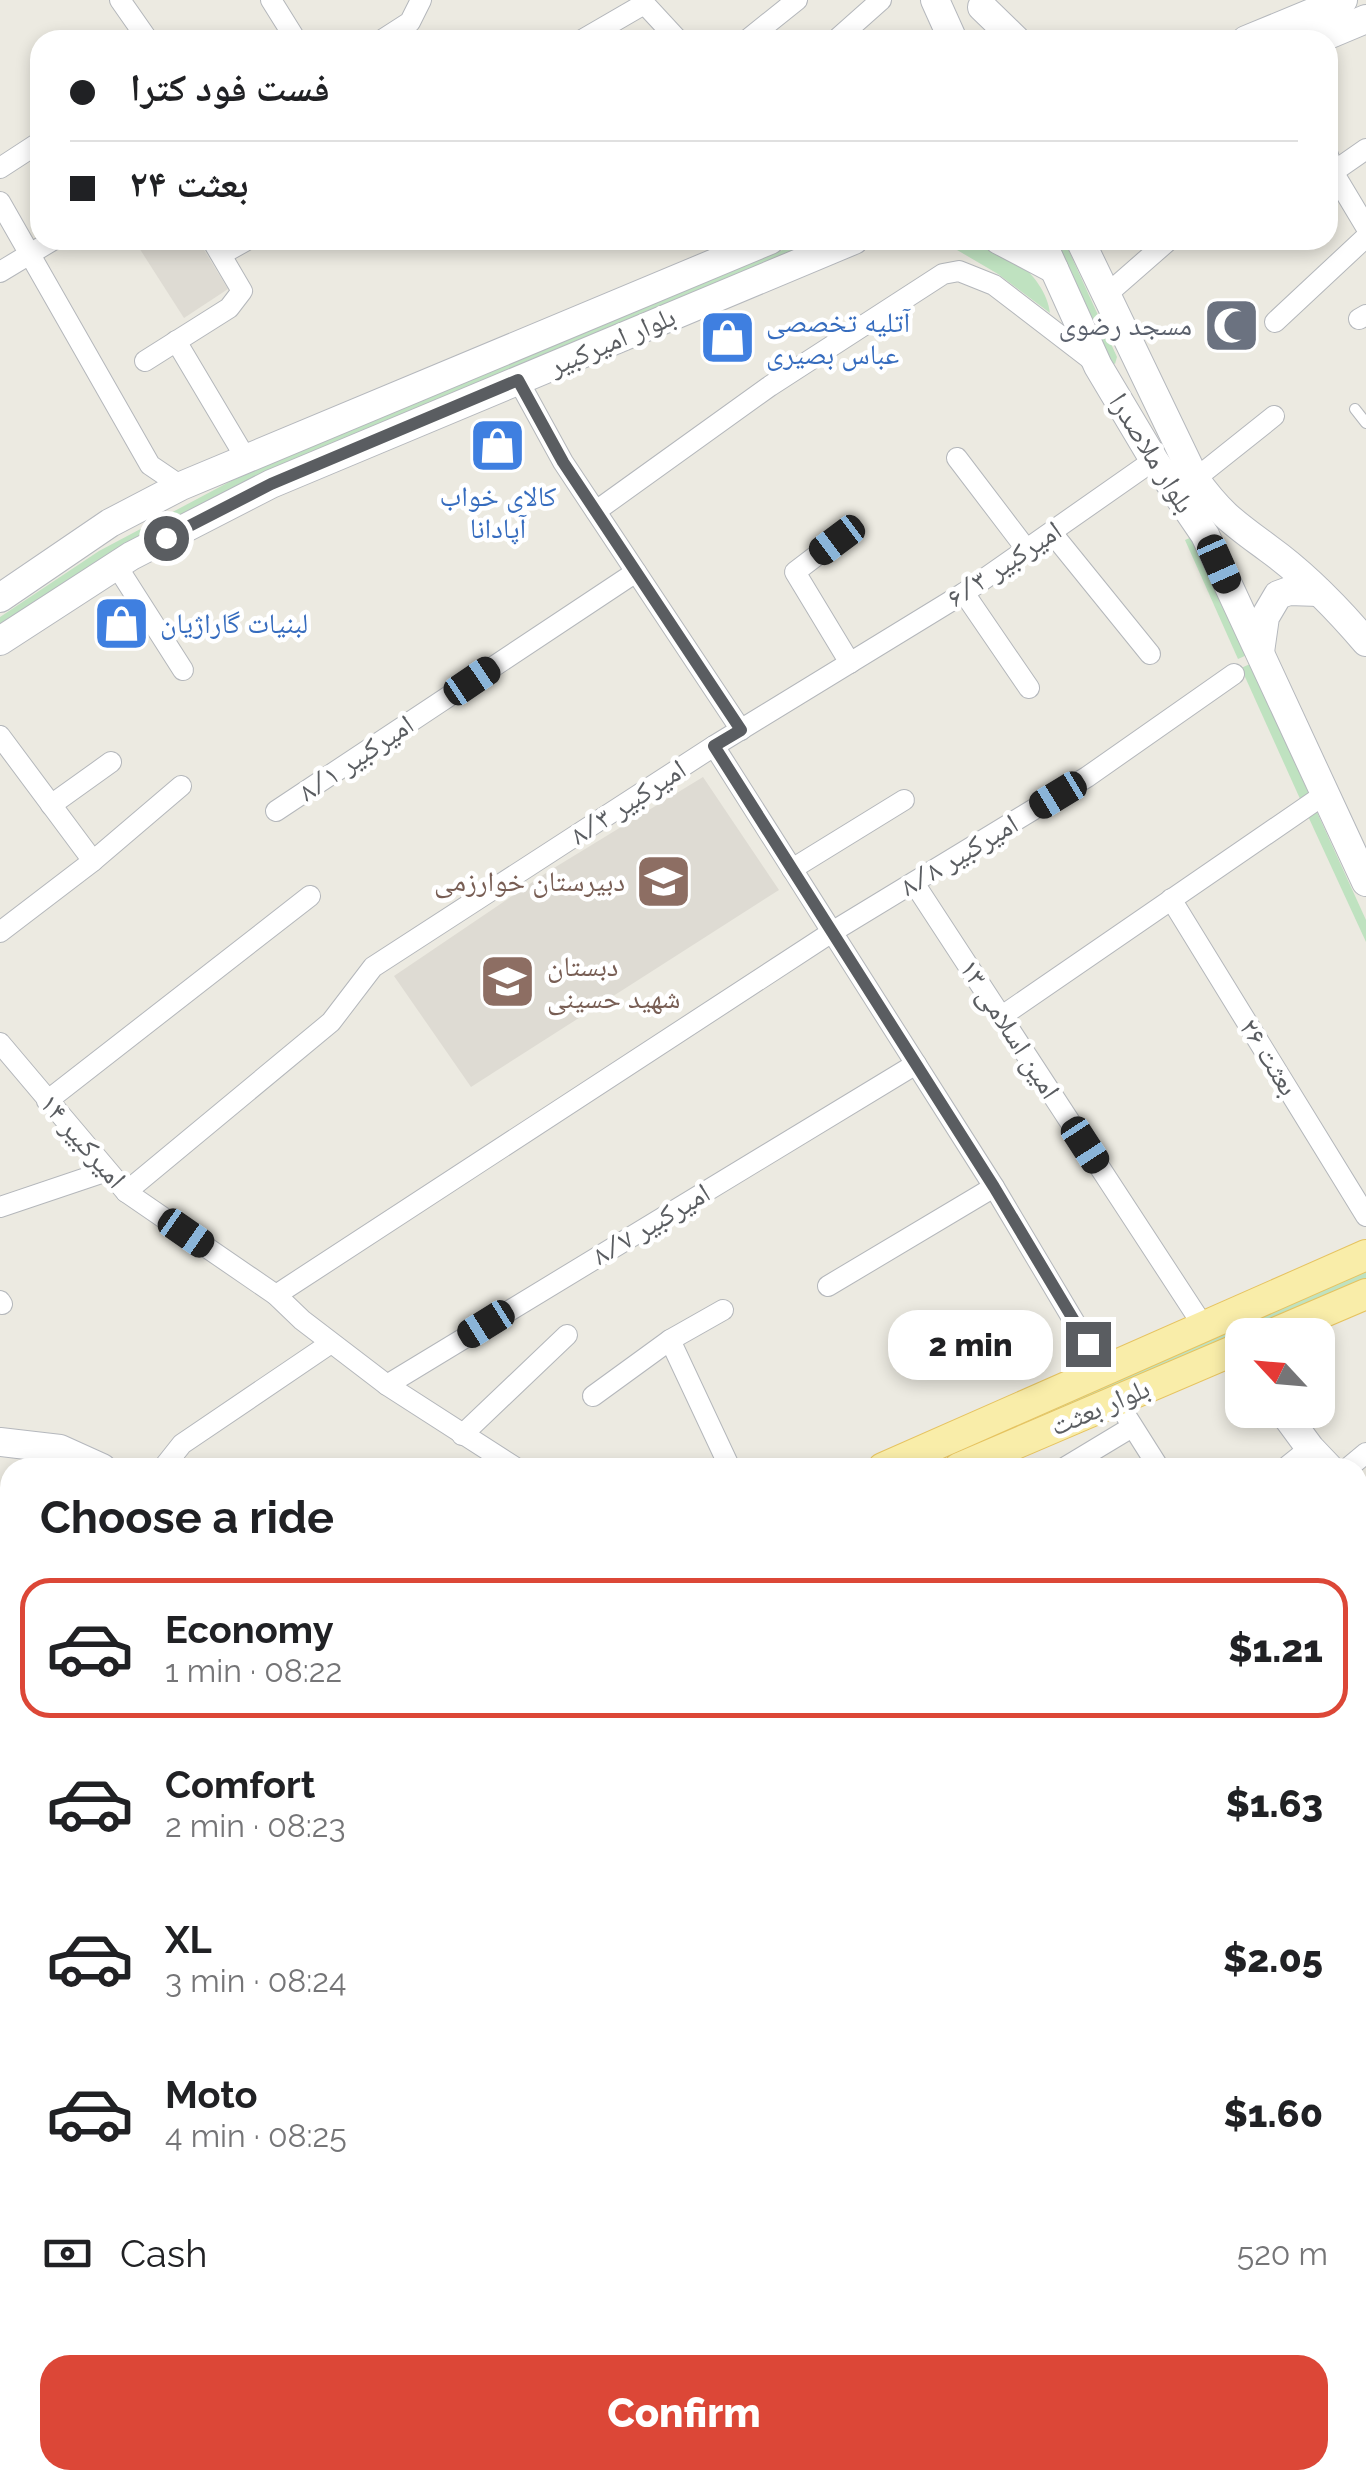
<!DOCTYPE html>
<meta charset="utf-8">
<style>
:root{--surface:#fff;--page:#f6f6f6;--text:#202124;--muted:#757577;--line:#e0e0e0;--accent:#dc4737}
body{margin:0;font-family:Raleway,"Noto Naskh Arabic",sans-serif;background:var(--page);color:var(--text);height:100vh;display:flex;flex-direction:column;font-size:38px;white-space:nowrap}
*{box-sizing:border-box;margin:0}
p{font-size:32px;color:var(--muted)}
.icon{flex:none;width:55px;height:55px;fill:none;stroke:currentColor;stroke-width:2;stroke-linecap:round;stroke-linejoin:round}
.map{position:relative;flex:1;overflow:hidden}
.drawer{position:absolute;left:0px;top:1458px;width:1368px;height:1032px;display:flex;flex-direction:column;background:var(--surface);border-radius:30px 30px 0 0;box-shadow:0 5px 15px #0003}
.drawer>*{flex:none}
.top-card{position:absolute;left:30px;top:30px;width:1308px;height:220px;border-radius:30px;box-shadow:0 5px 15px #0003;display:grid;align-content:center;height:220px;padding:0 40px;background:var(--surface)}
.needle{width:65px;rotate:296deg}
.tools{position:absolute;left:1225px;top:1318px;display:grid;gap:20px}
.tools a{display:grid;place-items:center;width:110px;height:110px;border-radius:20px;background:var(--surface);box-shadow:0 5px 15px #0003;font-size:50px}
.end{position:absolute;width:45px;height:45px;margin:-22px;border:12px solid #5a5d61;background:#fff;box-shadow:0 0 0 5px #fff}
.from{border-radius:50%}
.bubble{position:absolute;height:70px;border-radius:30px;background:var(--surface);box-shadow:0 5px 15px #0003;font-size:32px;font-weight:800;line-height:70px;text-align:center}
.car{position:absolute;width:30px;height:60px;margin:-30px -15px;border-radius:12px;box-shadow:0 0 8px 2px #0007;background:linear-gradient(#222 24%,#8ab4d8 0 40%,#222 0 76%,#8ab4d8 0 86%,#222 0)}
.top-card b{display:flex;align-items:center;gap:35px;height:95px;font-size:38px}
.top-card b+b{border-top:2px solid var(--line)}
.top-card i{width:25px;height:25px;background:var(--text)}
ul{padding:0;list-style:none}
li{display:flex;align-items:center;gap:30px;height:140px;margin:0 20px 15px;padding:0 20px;border:5px solid transparent;border-radius:30px}
li div{flex:1}
li b{display:block;font-size:38px}
li em{font-style:normal;font-weight:800}
li.current{border-color:var(--accent)}
li>.icon{width:90px;height:90px;stroke-width:1.5}
h2{padding:0 40px;font-size:45px;line-height:120px}
.pay{display:flex;align-items:center;gap:25px;height:110px;padding:0 40px;font-size:38px}
.pay p{margin-inline-start:auto}
.button{display:flex;gap:20px;margin-top:auto;padding:20px 40px}
.button a{flex:1;height:115px;border-radius:30px;background:var(--accent);color:#fff;font-size:40px;font-weight:800;line-height:115px;text-align:center}
.map>svg:first-child{display:block}
.education{fill:#dedbd3}
.green{fill:#bfe2c0}
.lines{fill:none;stroke-linecap:round;stroke-linejoin:round}
.lane-casing{stroke:#b4b7bb;stroke-width:12}
.street-casing{stroke:#b4b7bb;stroke-width:22}
.secondary-casing{stroke:#b5b8bd;stroke-width:30}
.primary-casing{stroke:#e6c360;stroke-width:32}
.lane{stroke:#fff;stroke-width:10}
.street{stroke:#fff;stroke-width:20}
.secondary{stroke:#fff;stroke-width:28}
.primary{stroke:#f9eda9;stroke-width:30}
.route{stroke:#5a5d61;stroke-width:12}
.labels{text-anchor:middle;dominant-baseline:central;stroke-width:9;stroke-linejoin:round;paint-order:stroke}
.shop-label{font-size:28px;fill:#366cbe;stroke:#fff;text-anchor:start}
.worship-label{font-size:28px;fill:#5b616d;stroke:#fff;text-anchor:end}
.street-label{font-size:28px;fill:#5a5d61;stroke:#fff}
.education-label{font-size:28px;fill:#785e54;stroke:#fff;text-anchor:end}
</style>
<div class="map">
<svg width="1366" height="2489" viewBox="0 0 1366 2489">
<rect width="100%" height="100%" fill="#eceae1"/>
<g class="education">
<polygon points="134,240 198,240 228,289 184,318"/>
<polygon points="703,777 779,890 471,1087 394,976 549,871"/>
</g>
<g class="green">
<polygon points="807,240 824,240 234,487 110,555 0,627 0,617 99,551 280,455"/>
<path d="M940,240C950,240 962,238 972,240C1007,246 1046,279 1050,313L998,274Z"/>
<polygon points="1054,240 1064,240 1117,357 1115,364 1106,360"/>
<polygon points="1194,536 1247,655 1238,659 1185,540"/>
<polygon points="1250,664 1310,796 1301,801 1241,668"/>
<polygon points="1316,810 1366,920 1366,942 1307,814"/>
<polygon points="1366,1268 1366,1279 965,1455 959,1445"/>
</g>
<g class="lines">
<defs>
<polyline id="lane" points="1355,409 1366,423"/>
<g id="street">
<polyline points="120,0 148,40"/>
<polyline points="271,0 296,40"/>
<polyline points="641,0 678,40"/>
<polyline points="382,40 410,22 421,0"/>
<polyline points="582,40 644,4"/>
<polyline points="747,40 797,0"/>
<polyline points="836,40 881,0"/>
<polyline points="1328,155 1333,172 1366,227"/>
<polyline points="0,168 40,142"/>
<polyline points="1333,172 1366,149"/>
<polyline points="0,202 150,465 181,486"/>
<polyline points="222,254 247,240"/>
<polyline points="0,272 53,240"/>
<polyline points="1105,296 1169,240"/>
<polyline points="1359,319 1366,315"/>
<polyline points="1275,322 1366,237"/>
<polyline points="176,341 245,457"/>
<polyline points="145,361 229,308 242,291 212,240"/>
<polyline points="518,380 563,462 741,730"/>
<polyline points="957,458 1027,550"/>
<polyline points="1195,479 1274,416"/>
<polyline points="596,511 770,386 943,274 959,271 994,285 1093,361"/>
<polyline points="1052,533 1150,654"/>
<polyline points="837,540 795,572 850,663"/>
<polyline points="116,565 183,670"/>
<polyline points="964,593 1029,688"/>
<polyline points="0,736 93,861"/>
<polyline points="714,746 994,1187 1103,1370"/>
<polyline points="51,805 111,762"/>
<polyline points="276,811 636,572"/>
<polyline points="792,869 904,800"/>
<polyline points="914,883 1204,1327"/>
<polyline points="1171,899 1366,1216"/>
<polyline points="0,932 93,861 181,786"/>
<polyline points="1002,1016 1325,794"/>
<polyline points="0,1043 126,1192 276,1295 302,1320 387,1385 516,1468"/>
<polyline points="47,1101 310,896"/>
<polyline points="126,1192 331,1022 373,967 714,746 964,593 1154,460"/>
<polyline points="0,1207 107,1171"/>
<polyline points="828,1286 994,1187"/>
<polyline points="276,1295 832,932 1087,777 1234,674"/>
<polyline points="0,1301 2,1304"/>
<polyline points="670,1340 730,1468"/>
<polyline points="387,1385 916,1064"/>
<polyline points="593,1396 670,1340 723,1310"/>
<polyline points="1116,1400 1159,1468"/>
<polyline points="462,1435 567,1335"/>
<polyline points="163,1468 182,1444 331,1343"/>
<polyline points="1064,1468 1132,1427"/>
<polyline points="1285,1468 1310,1448"/>
<polyline points="1348,1468 1366,1453"/>
<polyline points="1358,1628 1366,1622"/>
<polyline points="1358,1679 1366,1673"/>
<polyline points="0,1694 10,1688"/>
<polyline points="1358,1784 1366,1780"/>
<polyline points="1358,1944 1366,1940"/>
<polyline points="1358,2128 1366,2124"/>
<polyline points="1358,2214 1366,2210"/>
<polyline points="0,2240 10,2254"/>
<polyline points="0,2290 10,2285"/>
<polyline points="1358,2410 1366,2406"/>
<polyline points="907,2480 913,2489"/>
<polyline points="1098,2480 1101,2486 1115,2480"/>
<polyline points="1258,2480 1266,2489"/>
<polyline points="326,2489 339,2480"/>
<polyline points="508,2489 526,2480"/>
<polyline points="945,2489 955,2484"/>
</g>
<g id="secondary">
<polyline points="935,0 953,40"/>
<polyline points="982,7 1016,40"/>
<polyline points="1246,40 1343,0"/>
<polyline points="1316,40 1366,19"/>
<polyline points="999,240 1054,269"/>
<polyline points="1041,240 1098,366 1154,460 1205,535 1366,882"/>
<path d="M1080,240L1195,479C1221,515 1234,523 1269,549C1305,575 1337,608 1366,642"/>
<polyline points="0,598 110,523 181,486 770,240"/>
<polyline points="0,641 131,556 271,484 854,240"/>
<polyline points="1260,652 1265,617 1278,595 1289,591 1319,592"/>
<polyline points="1282,1410 1310,1448 1329,1468"/>
<polyline points="0,1442 60,1449 102,1468"/>
<polyline points="1358,1495 1366,1504"/>
<polyline points="709,2480 714,2489"/>
<polyline points="1301,2480 1303,2489"/>
</g>
<g id="primary">
<polyline points="1270,1335 1366,1294"/>
<polyline points="883,1468 1366,1255"/>
<polyline points="959,1468 1242,1347"/>
<polyline points="3,1875 10,1904"/>
<polyline points="0,1970 10,1929"/>
<polyline points="0,2004 10,1997"/>
<polyline points="0,2048 10,2042"/>
<polyline points="383,2480 388,2489"/>
</g>
</defs>
<use href="#lane" class="lane-casing"/>
<use href="#street" class="street-casing"/>
<use href="#secondary" class="secondary-casing"/>
<use href="#primary" class="primary-casing"/>
<use href="#lane" class="lane"/>
<use href="#street" class="street"/>
<use href="#secondary" class="secondary"/>
<use href="#primary" class="primary"/>
</g>
<g class="lines">
<polyline class="route" points="166,538 271,484 518,380 563,462 741,730 714,746 994,1187 1088,1344"/>
</g>
<defs>
<symbol id="mosque-square" viewBox="-11 -11 22 22"><rect x="-9" y="-9" width="18" height="18" rx="4" fill="#6b7280" stroke="#fff"/><path d="M3.5-4.9A6 6 0 1 0 3.5 4.9A5 5 0 1 1 3.5-4.9Z" fill="#fff"/></symbol>
<symbol id="shop-square" viewBox="-11 -11 22 22"><rect x="-9" y="-9" width="18" height="18" rx="4" fill="#3f7fe0" stroke="#fff"/><path d="M-5-2.5h2.3a2.7 3.5 0 0 1 5.4 0H5L5.5 6h-11ZM-1.5-2.5h3a1.5 2.3 0 0 0-3 0Z" fill="#fff"/></symbol>
<symbol id="school-square" viewBox="-11 -11 22 22"><rect x="-9" y="-9" width="18" height="18" rx="4" fill="#8d6e63" stroke="#fff"/><path d="M0-5L7-2L0 1L-7-2ZM-4 1L0 2.5L4 1V4Q0 6-4 4Z" fill="#fff"/></symbol>
</defs>
<g fill-rule="evenodd">
<use href="#mosque-square" x="1200" y="294" width="63" height="63"/>
<use href="#shop-square" x="696" y="306" width="63" height="63"/>
<use href="#shop-square" x="466" y="414" width="63" height="63"/>
<use href="#shop-square" x="90" y="592" width="63" height="63"/>
<use href="#school-square" x="632" y="850" width="63" height="63"/>
<use href="#school-square" x="476" y="950" width="63" height="63"/>
</g>
<g class="labels">
<g class="shop-label">
<text x="766" y="322">آتلیه تخصصی<tspan x="766" dy="32">عباس بصیری</tspan></text>
<text x="498" y="496" text-anchor="middle">کالای خواب<tspan x="498" dy="32">آپادانا</tspan></text>
<text x="160" y="623">لبنیات گاراژیان</text>
</g>
<g class="worship-label">
<text x="1192" y="325">مسجد رضوی</text>
</g>
<g class="street-label">
<text transform="translate(612 341) rotate(-23)">بلوار امیرکبیر</text>
<text transform="translate(1152 453) rotate(58)">بلوار ملاصدرا</text>
<text transform="translate(1004 564) rotate(-34)">امیرکبیر ۶/۳</text>
<text transform="translate(356 758) rotate(-34)">امیرکبیر ۸/۱</text>
<text transform="translate(628 802) rotate(-33)">امیرکبیر ۸/۳</text>
<text transform="translate(959 855) rotate(-31)">امیرکبیر ۸/۸</text>
<text transform="translate(1010 1029) rotate(57)">امین اسلامی ۱۳</text>
<text transform="translate(1269 1057) rotate(58)">بعثت ۲۶</text>
<text transform="translate(83 1141) rotate(49)">امیرکبیر ۱۴</text>
<text transform="translate(651 1224) rotate(-31)">امیرکبیر ۸/۷</text>
<text transform="translate(1100 1407) rotate(-23)">بلوار بعثت</text>
</g>
<g class="education-label">
<text x="625" y="881">دبیرستان خوارزمی</text>
<text x="547" y="966" text-anchor="start">دبستان<tspan x="547" dy="32">شهید حسینی</tspan></text>
</g>
</g>
</svg>
<div class="tools">
<a><svg class="needle" viewBox="-14 -14 28 28"><path d="M0-13l5 13h-10z" fill="#e53935"/><path d="M0 13l5-13h-10z" fill="#757577"/></svg></a>
</div>
<i class="end from" style="left:166px;top:538px"></i>
<i class="end" style="left:1088px;top:1344px"></i>
<div class="bubble" style="left:888px;top:1310px;width:165px">2 min</div>
<i class="car" style="left:837px;top:540px;rotate:233deg"></i>
<i class="car" style="left:1219px;top:564px;rotate:156deg"></i>
<i class="car" style="left:472px;top:681px;rotate:56deg"></i>
<i class="car" style="left:1058px;top:795px;rotate:239deg"></i>
<i class="car" style="left:1085px;top:1145px;rotate:147deg"></i>
<i class="car" style="left:186px;top:1233px;rotate:125deg"></i>
<i class="car" style="left:486px;top:1324px;rotate:238deg"></i>
<div class="top-card">
<b><i class="from"></i>فست فود کترا</b>
<b><i></i>بعثت ۲۴</b>
</div>
<section class="drawer">
<h2>Choose a ride</h2>
<ul>
<li class="current"><svg class="icon" aria-label="car" viewBox="0 0 24 24"><path d="M5 17H2v-5l4-1 3-4h7l3 4 3 1v5h-3M9 17h6M6 11h13"/><circle cx="7" cy="17" r="2"/><circle cx="17" cy="17" r="2"/></svg><div><b>Economy</b><p>1 min · 08:22</p></div><em>$1.21</em></li>
<li><svg class="icon" aria-label="car" viewBox="0 0 24 24"><path d="M5 17H2v-5l4-1 3-4h7l3 4 3 1v5h-3M9 17h6M6 11h13"/><circle cx="7" cy="17" r="2"/><circle cx="17" cy="17" r="2"/></svg><div><b>Comfort</b><p>2 min · 08:23</p></div><em>$1.63</em></li>
<li><svg class="icon" aria-label="car" viewBox="0 0 24 24"><path d="M5 17H2v-5l4-1 3-4h7l3 4 3 1v5h-3M9 17h6M6 11h13"/><circle cx="7" cy="17" r="2"/><circle cx="17" cy="17" r="2"/></svg><div><b>XL</b><p>3 min · 08:24</p></div><em>$2.05</em></li>
<li><svg class="icon" aria-label="car" viewBox="0 0 24 24"><path d="M5 17H2v-5l4-1 3-4h7l3 4 3 1v5h-3M9 17h6M6 11h13"/><circle cx="7" cy="17" r="2"/><circle cx="17" cy="17" r="2"/></svg><div><b>Moto</b><p>4 min · 08:25</p></div><em>$1.60</em></li>
</ul>
<div class="pay"><svg class="icon" aria-label="cash" viewBox="0 0 24 24"><path d="M3 7h18v10H3z"/><circle cx="12" cy="12" r="2"/></svg>Cash<p>520 m</p></div>
<div class="button"><a>Confirm</a></div>
</section>
</div>
